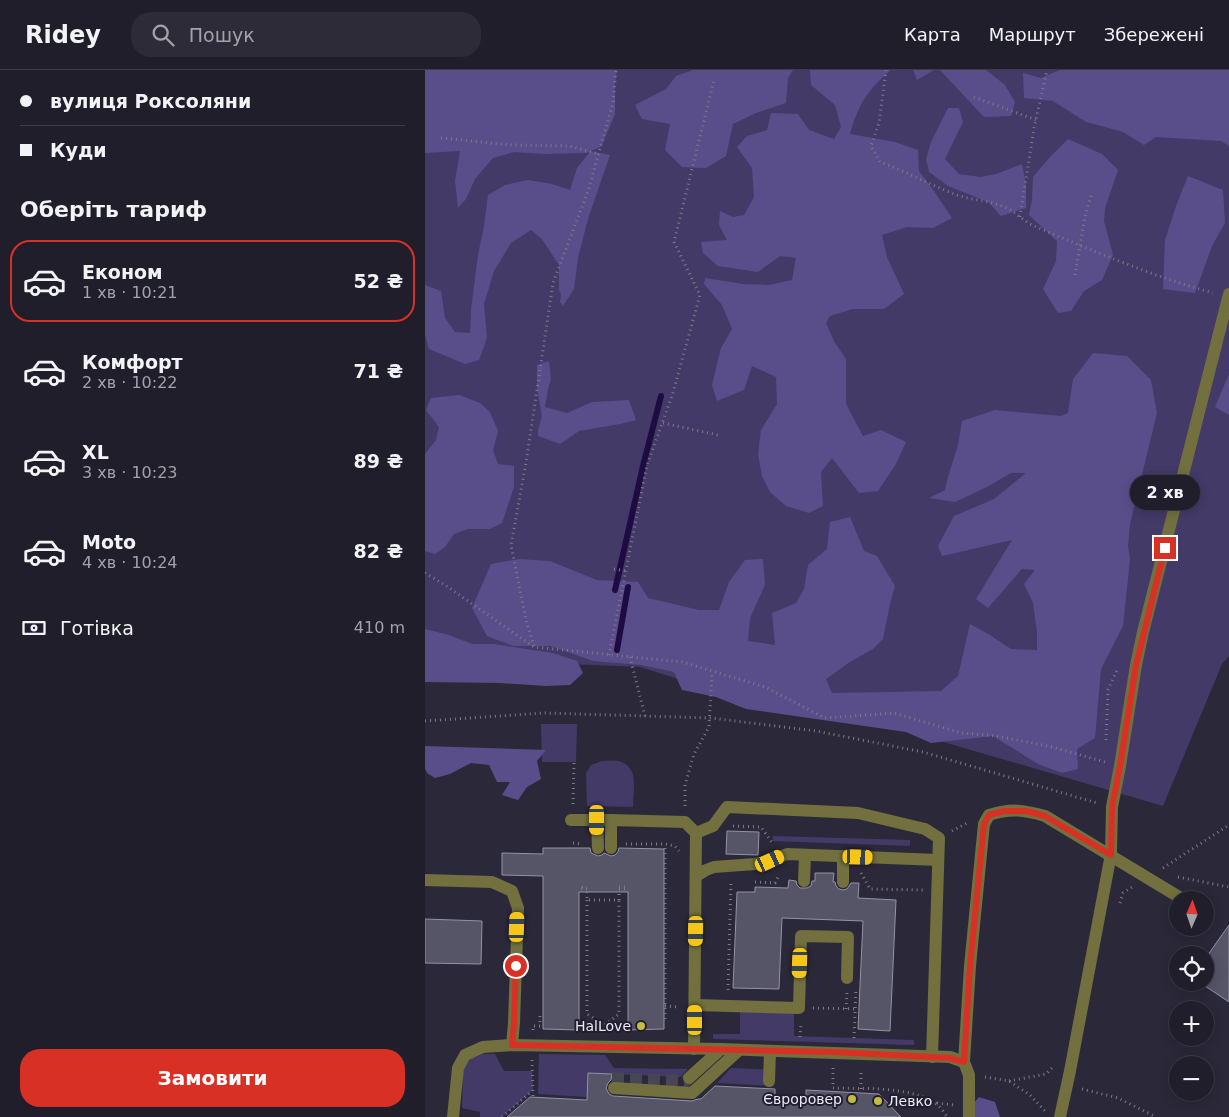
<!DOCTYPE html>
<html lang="uk">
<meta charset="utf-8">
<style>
:root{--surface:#201e2b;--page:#2d2b37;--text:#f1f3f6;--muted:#a2a2a9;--line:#3d3c47;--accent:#d93025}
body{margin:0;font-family:"DejaVu Sans",sans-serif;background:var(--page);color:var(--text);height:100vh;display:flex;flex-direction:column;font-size:19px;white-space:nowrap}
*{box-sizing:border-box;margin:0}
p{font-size:16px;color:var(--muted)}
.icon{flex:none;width:28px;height:28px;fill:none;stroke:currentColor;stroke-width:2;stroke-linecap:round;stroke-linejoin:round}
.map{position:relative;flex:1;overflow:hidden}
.sheet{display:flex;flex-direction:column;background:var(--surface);width:425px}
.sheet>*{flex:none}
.hud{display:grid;align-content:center;height:110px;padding:0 20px;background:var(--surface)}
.needle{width:32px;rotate:2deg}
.fabs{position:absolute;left:744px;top:821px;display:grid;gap:10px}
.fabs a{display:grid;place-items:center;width:45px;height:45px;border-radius:50%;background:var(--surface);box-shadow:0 2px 12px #0003,0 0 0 1px var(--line);font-size:25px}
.end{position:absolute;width:22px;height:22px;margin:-11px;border:6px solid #d93025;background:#fff;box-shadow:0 0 0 2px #fff}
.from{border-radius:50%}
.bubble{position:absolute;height:35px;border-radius:18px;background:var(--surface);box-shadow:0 2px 12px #0003,0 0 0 1px var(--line);font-size:16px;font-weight:700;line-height:35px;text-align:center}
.car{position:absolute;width:15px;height:30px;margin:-15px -8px;border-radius:6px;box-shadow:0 0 4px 1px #0007;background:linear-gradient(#f5c518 24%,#345 0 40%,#f5c518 0 76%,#345 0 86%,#f5c518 0)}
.hud b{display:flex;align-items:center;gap:18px;height:48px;font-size:19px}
.hud b+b{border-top:1px solid var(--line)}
.hud i{width:12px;height:12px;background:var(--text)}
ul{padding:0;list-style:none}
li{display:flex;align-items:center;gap:15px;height:82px;margin:0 10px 8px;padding:0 10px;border:2px solid transparent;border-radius:20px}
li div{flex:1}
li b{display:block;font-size:19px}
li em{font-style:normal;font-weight:700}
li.selected{border-color:var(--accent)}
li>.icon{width:45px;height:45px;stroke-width:1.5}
h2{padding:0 20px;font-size:22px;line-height:60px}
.pay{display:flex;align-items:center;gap:12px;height:55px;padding:0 20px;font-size:19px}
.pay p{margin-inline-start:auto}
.cta{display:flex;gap:10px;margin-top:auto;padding:10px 20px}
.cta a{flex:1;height:58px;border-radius:20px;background:var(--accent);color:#fff;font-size:20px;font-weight:700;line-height:58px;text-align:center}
header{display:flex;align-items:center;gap:30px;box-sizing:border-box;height:70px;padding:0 25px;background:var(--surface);border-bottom:1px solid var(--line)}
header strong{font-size:24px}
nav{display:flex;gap:28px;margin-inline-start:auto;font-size:18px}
.search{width:350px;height:45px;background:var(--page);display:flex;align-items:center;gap:12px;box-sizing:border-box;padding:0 18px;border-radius:20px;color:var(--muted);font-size:19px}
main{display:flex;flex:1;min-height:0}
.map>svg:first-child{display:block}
.green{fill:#433a68}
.forest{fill:#5a4e8a}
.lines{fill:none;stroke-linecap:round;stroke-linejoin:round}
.stream{stroke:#1e0b42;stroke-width:6}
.building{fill:#565467;stroke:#9592a7}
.minor-tunnel{stroke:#484555;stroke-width:12;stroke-dasharray:12 6;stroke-linecap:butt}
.path{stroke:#7d7b8a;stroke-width:3;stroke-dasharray:1 4;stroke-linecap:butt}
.minor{stroke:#71703e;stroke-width:12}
.route{stroke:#d93025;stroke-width:6}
.poi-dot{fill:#c2bd3f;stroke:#211f2f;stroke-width:2}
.labels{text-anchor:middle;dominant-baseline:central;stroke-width:4;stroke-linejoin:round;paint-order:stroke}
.poi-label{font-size:14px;fill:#eae9f5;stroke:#211f2f;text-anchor:end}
</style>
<header>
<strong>Ridey</strong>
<div class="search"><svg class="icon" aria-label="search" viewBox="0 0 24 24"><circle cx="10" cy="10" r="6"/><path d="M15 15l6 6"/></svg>Пошук</div>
<nav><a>Карта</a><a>Маршрут</a><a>Збережені</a></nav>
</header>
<main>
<section class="sheet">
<div class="hud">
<b><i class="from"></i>вулиця Роксоляни</b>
<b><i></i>Куди</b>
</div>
<h2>Оберіть тариф</h2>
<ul>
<li class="selected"><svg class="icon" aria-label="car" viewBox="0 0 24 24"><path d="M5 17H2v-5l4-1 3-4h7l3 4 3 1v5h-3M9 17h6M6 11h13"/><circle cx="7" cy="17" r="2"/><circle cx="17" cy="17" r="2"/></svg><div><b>Економ</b><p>1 хв · 10:21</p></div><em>52 ₴</em></li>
<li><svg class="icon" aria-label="car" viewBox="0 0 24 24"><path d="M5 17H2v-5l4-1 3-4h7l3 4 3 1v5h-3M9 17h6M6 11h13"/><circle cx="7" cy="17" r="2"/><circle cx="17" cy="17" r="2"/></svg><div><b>Комфорт</b><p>2 хв · 10:22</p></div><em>71 ₴</em></li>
<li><svg class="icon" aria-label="car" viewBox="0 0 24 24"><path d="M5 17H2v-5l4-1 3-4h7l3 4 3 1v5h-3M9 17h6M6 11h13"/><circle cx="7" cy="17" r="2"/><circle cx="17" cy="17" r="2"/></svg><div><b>XL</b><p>3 хв · 10:23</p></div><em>89 ₴</em></li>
<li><svg class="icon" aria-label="car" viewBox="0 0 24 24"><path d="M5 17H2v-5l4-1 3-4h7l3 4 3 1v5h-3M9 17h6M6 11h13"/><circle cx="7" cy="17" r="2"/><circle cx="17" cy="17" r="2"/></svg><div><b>Moto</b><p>4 хв · 10:24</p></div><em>82 ₴</em></li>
</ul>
<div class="pay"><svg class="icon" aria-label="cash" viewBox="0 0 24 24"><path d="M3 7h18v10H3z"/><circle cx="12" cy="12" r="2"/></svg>Готівка<p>410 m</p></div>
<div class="cta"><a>Замовити</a></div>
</section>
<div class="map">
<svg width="804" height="1047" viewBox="0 0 804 1047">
<rect width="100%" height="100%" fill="#2b2839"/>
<g class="green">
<polygon points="0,0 804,0 804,586 797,594 738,736 481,661 295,622 215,597 68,591 0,589"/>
<polygon points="116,654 152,654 151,692 117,692"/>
<path d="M177,691C182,691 188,690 193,691C215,696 208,720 208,737L162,736L161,703L166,695Z"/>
<polygon points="348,766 485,770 485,776 348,771"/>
<polygon points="315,941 369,942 369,966 489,970 489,975 288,969 288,964 315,964"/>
<polygon points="59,984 70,984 79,1001 107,1001 108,1020 77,1047 55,1047 55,1042 37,1038 38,999 44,989"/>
<polygon points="114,984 180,985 189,998 263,999 255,1007 164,1003 162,1027 113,1024"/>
<polygon points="306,998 348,1000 349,1016 292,1013"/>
</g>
<g class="forest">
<polygon points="0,0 192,0 190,14 190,44 176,77 165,81 185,85 163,149 153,188 149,219 138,236 135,232 136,224 134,220 134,195 117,169 106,160 86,173 69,201 59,234 62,268 54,290 40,294 4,279 0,265 0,215 16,221 20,248 30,262 45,263 46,240 53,185 59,156 63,125 80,115 103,110 127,114 145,120 152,98 165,82 161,83 119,84 89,82 68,88 50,109 41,129 33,138 30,111 35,81 0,83"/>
<polygon points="268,0 368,0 363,8 361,33 331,43 308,54 301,86 281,98 257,97 240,80 245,54 217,49 210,35 241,19 251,6"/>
<path d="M385,0H466C443,19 433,35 425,64L470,72L493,80L494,101L509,121L527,148L508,158L482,157L457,165L462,187L479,224L459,239H428L405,246L401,253L409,271L421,289V334L438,366L456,360L481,372L471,394L453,421L434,423L407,388L396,402L398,436L384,443L361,436L345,422L337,406L333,384L336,360L352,334L351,307L327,296L319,320L292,331L287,315L296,278L307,259L297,235L279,214L280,208L318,214L344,215L367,210L371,188L355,186L333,202L293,196L278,183L276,172L302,170L294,155L295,141L308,147L319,145L329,127L327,98L312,77L322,66L342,60L346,43L373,44L384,60L409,69L416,57L410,35L386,15Z"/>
<polygon points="488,0 509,0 492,10"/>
<polygon points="515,0 561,0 580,15 590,32 586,46 559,47"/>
<polygon points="635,0 804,0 804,76 796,71 731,67 719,75 698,62 661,52 628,31 599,28 598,3 616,8"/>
<polygon points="523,38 534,38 538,52 520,89 534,104 556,107 571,104 597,94 601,115 601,138 576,146 563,132 523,116 504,102 501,89 506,72"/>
<polygon points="643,69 677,84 693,100 680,138 679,151 688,185 677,210 659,221 646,241 633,243 618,219 631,191 632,171 604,145 607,130 608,107 625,87"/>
<polygon points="763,106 798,120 800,153 787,176 770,223 738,219 740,170 751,136"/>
<polygon points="668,283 702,286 726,310 732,343 705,454 703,476 705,489 698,556 676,599 670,668 652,679 653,699 637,703 613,694 568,666 506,673 481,662 321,639 291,627 257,620 249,602 216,595 168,591 126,576 88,576 62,566 47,538 66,494 94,489 125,491 172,510 213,512 223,528 274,540 294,540 304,512 320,490 338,489 340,515 325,548 323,571 350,575 347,543 371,533 379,519 383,495 402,479 405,452 425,447 439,481 452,486 470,516 465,534 458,569 448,579 425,592 401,609 407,623 516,621 533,606 545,554 565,565 586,579 612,580 612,562 608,533 599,514 610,500 597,499 563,538 551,529 587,470 517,486 513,476 529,446 569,429 601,403 586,403 562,417 530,432 504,428 520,420 523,407 533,375 537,351 570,340 636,346 643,343 648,309"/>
<polygon points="124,291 126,309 123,319 120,337 142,343 167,332 204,330 211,350 195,354 154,361 135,374 113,366 113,360 117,346 112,318 112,295"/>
<polygon points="804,304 804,345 790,337"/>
<polygon points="34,325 55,333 65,342 73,361 68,380 73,394 89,396 89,417 77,453 65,459 43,459 29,464 20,477 10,484 0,481 0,384 11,370 14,357 1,340 6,328"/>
<polygon points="0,559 24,565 47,574 69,574 128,583 152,591 158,603 145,615 121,616 75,613 0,612"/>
<polygon points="0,676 121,680 112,691 116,709 102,717 93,730 77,725 85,712 72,712 64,695 46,693 25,704 10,708 2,703 0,699"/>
<polygon points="554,1027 570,1032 575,1047 547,1047 546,1036"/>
</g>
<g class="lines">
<g class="stream">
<polyline points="190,520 218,396 236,326"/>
<polyline points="192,580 203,517"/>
</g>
</g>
<g class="building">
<polygon points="302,761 334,762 333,785 301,784"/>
<polygon points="118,778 165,778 166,783 173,786 177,785 179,783 186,786 190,785 193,782 194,778 239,779 239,959 203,960 203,822 154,822 154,960 118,959 118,806 77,805 77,783 118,784"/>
<polygon points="390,803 409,803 408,812 410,812 411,816 414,819 418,820 422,819 426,813 434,813 433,828 471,830 465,961 433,959 438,851 357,848 354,919 308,918 312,822 330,822 330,817 363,818 364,810 371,811 372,815 375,818 382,818 386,816 387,811 390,811"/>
<polygon points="0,849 57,851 56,894 0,893"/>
<polygon points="804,855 804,932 780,916 780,889"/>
<polygon points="163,1003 187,1004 186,1010 183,1013 181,1018 184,1024 188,1026 267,1031 273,1029 276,1029 290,1016 350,1019 350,1026 381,1027 381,1020 454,1024 476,1047 82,1047 105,1027 162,1030"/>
</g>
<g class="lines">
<polyline class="minor-tunnel" points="187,1008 261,1011 264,1008"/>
<g class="path">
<path d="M461,0L454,53L446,76L455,92C480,101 504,114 529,124C544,130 562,130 577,136C589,140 598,151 609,156C668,181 727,206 788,223"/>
<polyline points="549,27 611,50"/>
<polyline points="16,68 86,75 144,76 174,84"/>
<polyline points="595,147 609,58 622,0"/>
<polyline points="650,205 660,146 667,123"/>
<polyline points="238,353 293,365"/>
<polyline points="189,499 201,501"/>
<polyline points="0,503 20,515 109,577 257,592 340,617 400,648 469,643 537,663 572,666 627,677 680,692"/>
<polyline points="109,576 101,550 86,475 101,393 128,213 163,121 188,33 191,0"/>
<polyline points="184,585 222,395 247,326 275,225 249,172 289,10"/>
<polyline points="205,587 220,646"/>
<polyline points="0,651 120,643 286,648 391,661 498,682 672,733"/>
<polyline points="681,670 683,620 693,598"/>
<polyline points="148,734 149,692"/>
<polyline points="260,736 260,715 269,684 284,657 287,602"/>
<polyline points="308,756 336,757 348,774"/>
<polyline points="527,761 544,752"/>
<polyline points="148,773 157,774"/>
<polyline points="201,774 240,774 250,776 254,781"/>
<polyline points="738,798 804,755"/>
<polyline points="436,803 445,819 498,820"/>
<polyline points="753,807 804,817"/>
<polyline points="330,812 350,813 354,805"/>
<polyline points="194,817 201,817 201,819 194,819"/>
<polyline points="162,819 155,818 155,817 162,817"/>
<polyline points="162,822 162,830 194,830 194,822"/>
<polyline points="162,830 162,944 180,955"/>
<polyline points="695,833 698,823 707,817"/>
<polyline points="303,920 306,811"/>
<polyline points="240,936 254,937"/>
<polyline points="388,938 430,939"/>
<polyline points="421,939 422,922"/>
<polyline points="240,949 240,774"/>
<polyline points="180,955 194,944 194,830"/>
<polyline points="108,960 108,956 115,956 115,943"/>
<polyline points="375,967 376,954"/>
<polyline points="429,968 431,919"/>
<polyline points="107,990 108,1027"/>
<path d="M408,998V1018C438,1019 484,1016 510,1033C515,1036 519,1042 522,1047"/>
<polyline points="560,1007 584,1011 605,1025 620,1041"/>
<polyline points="584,1011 621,1004 629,996"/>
<polyline points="436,1019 436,1000"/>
<polyline points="657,1019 693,1028 731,1047"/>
<polyline points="512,1033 528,1035"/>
<polyline points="77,1047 107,1021"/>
</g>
<g class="minor">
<polyline points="146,750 172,750"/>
<polyline points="186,750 260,752 271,763 269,979"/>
<polyline points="271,763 288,756 302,737 433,743 500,759 514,768 507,987"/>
<polyline points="173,778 172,750 186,750 186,778"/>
<polyline points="271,806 281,800 289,797 330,794 345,791 362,784 513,790"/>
<polyline points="0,810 67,812 87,821 93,838 89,953 87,975"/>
<polyline points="379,811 380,785"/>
<polyline points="418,812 418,786"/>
<polyline points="270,935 374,938 376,866 423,867 422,908"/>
<polyline points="264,1008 296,979"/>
<polyline points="344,1011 345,981"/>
<polyline points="189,1018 267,1023 314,980"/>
<polyline points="28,1047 33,998 40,985 58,977 87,975 296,979 525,987 539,992"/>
<path d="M544,1047V1005L539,992L545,896L559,754L564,745C586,738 599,740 620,746L759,830"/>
<polyline points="635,1047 645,1001 686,784 687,737 695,696 711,595 718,562 804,224"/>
</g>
</g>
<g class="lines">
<polyline class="route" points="91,896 89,953 87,975 409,982 525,988 539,992 545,896 559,754 564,745 579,741 601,741 620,746 686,785 687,737 695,696 711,595 740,478"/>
</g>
<g class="poi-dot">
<circle cx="216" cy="956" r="5"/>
<circle cx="427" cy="1029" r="5"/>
<circle cx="453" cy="1031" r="5"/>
</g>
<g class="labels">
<g class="poi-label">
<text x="206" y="956">HalLove</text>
<text x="417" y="1029">Євроровер</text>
<text x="463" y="1031" text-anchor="start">Левко</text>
</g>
</g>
</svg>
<div class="fabs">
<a><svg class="needle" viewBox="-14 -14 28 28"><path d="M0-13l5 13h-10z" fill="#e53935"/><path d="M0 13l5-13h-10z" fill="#a2a2a9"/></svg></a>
<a><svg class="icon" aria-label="locate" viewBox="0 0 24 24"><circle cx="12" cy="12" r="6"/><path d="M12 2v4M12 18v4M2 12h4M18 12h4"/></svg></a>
<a>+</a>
<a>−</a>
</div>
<i class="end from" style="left:91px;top:896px"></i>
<i class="end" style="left:740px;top:478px"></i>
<div class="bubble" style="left:705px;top:405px;width:70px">2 хв</div>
<i class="car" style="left:172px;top:750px;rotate:180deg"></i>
<i class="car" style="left:433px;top:787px;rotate:92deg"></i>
<i class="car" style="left:345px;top:791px;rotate:65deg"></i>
<i class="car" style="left:92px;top:857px;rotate:2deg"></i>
<i class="car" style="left:271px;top:861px;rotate:181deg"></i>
<i class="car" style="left:375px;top:893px;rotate:182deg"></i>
<i class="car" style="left:270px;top:950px;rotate:0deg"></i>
</div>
</main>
